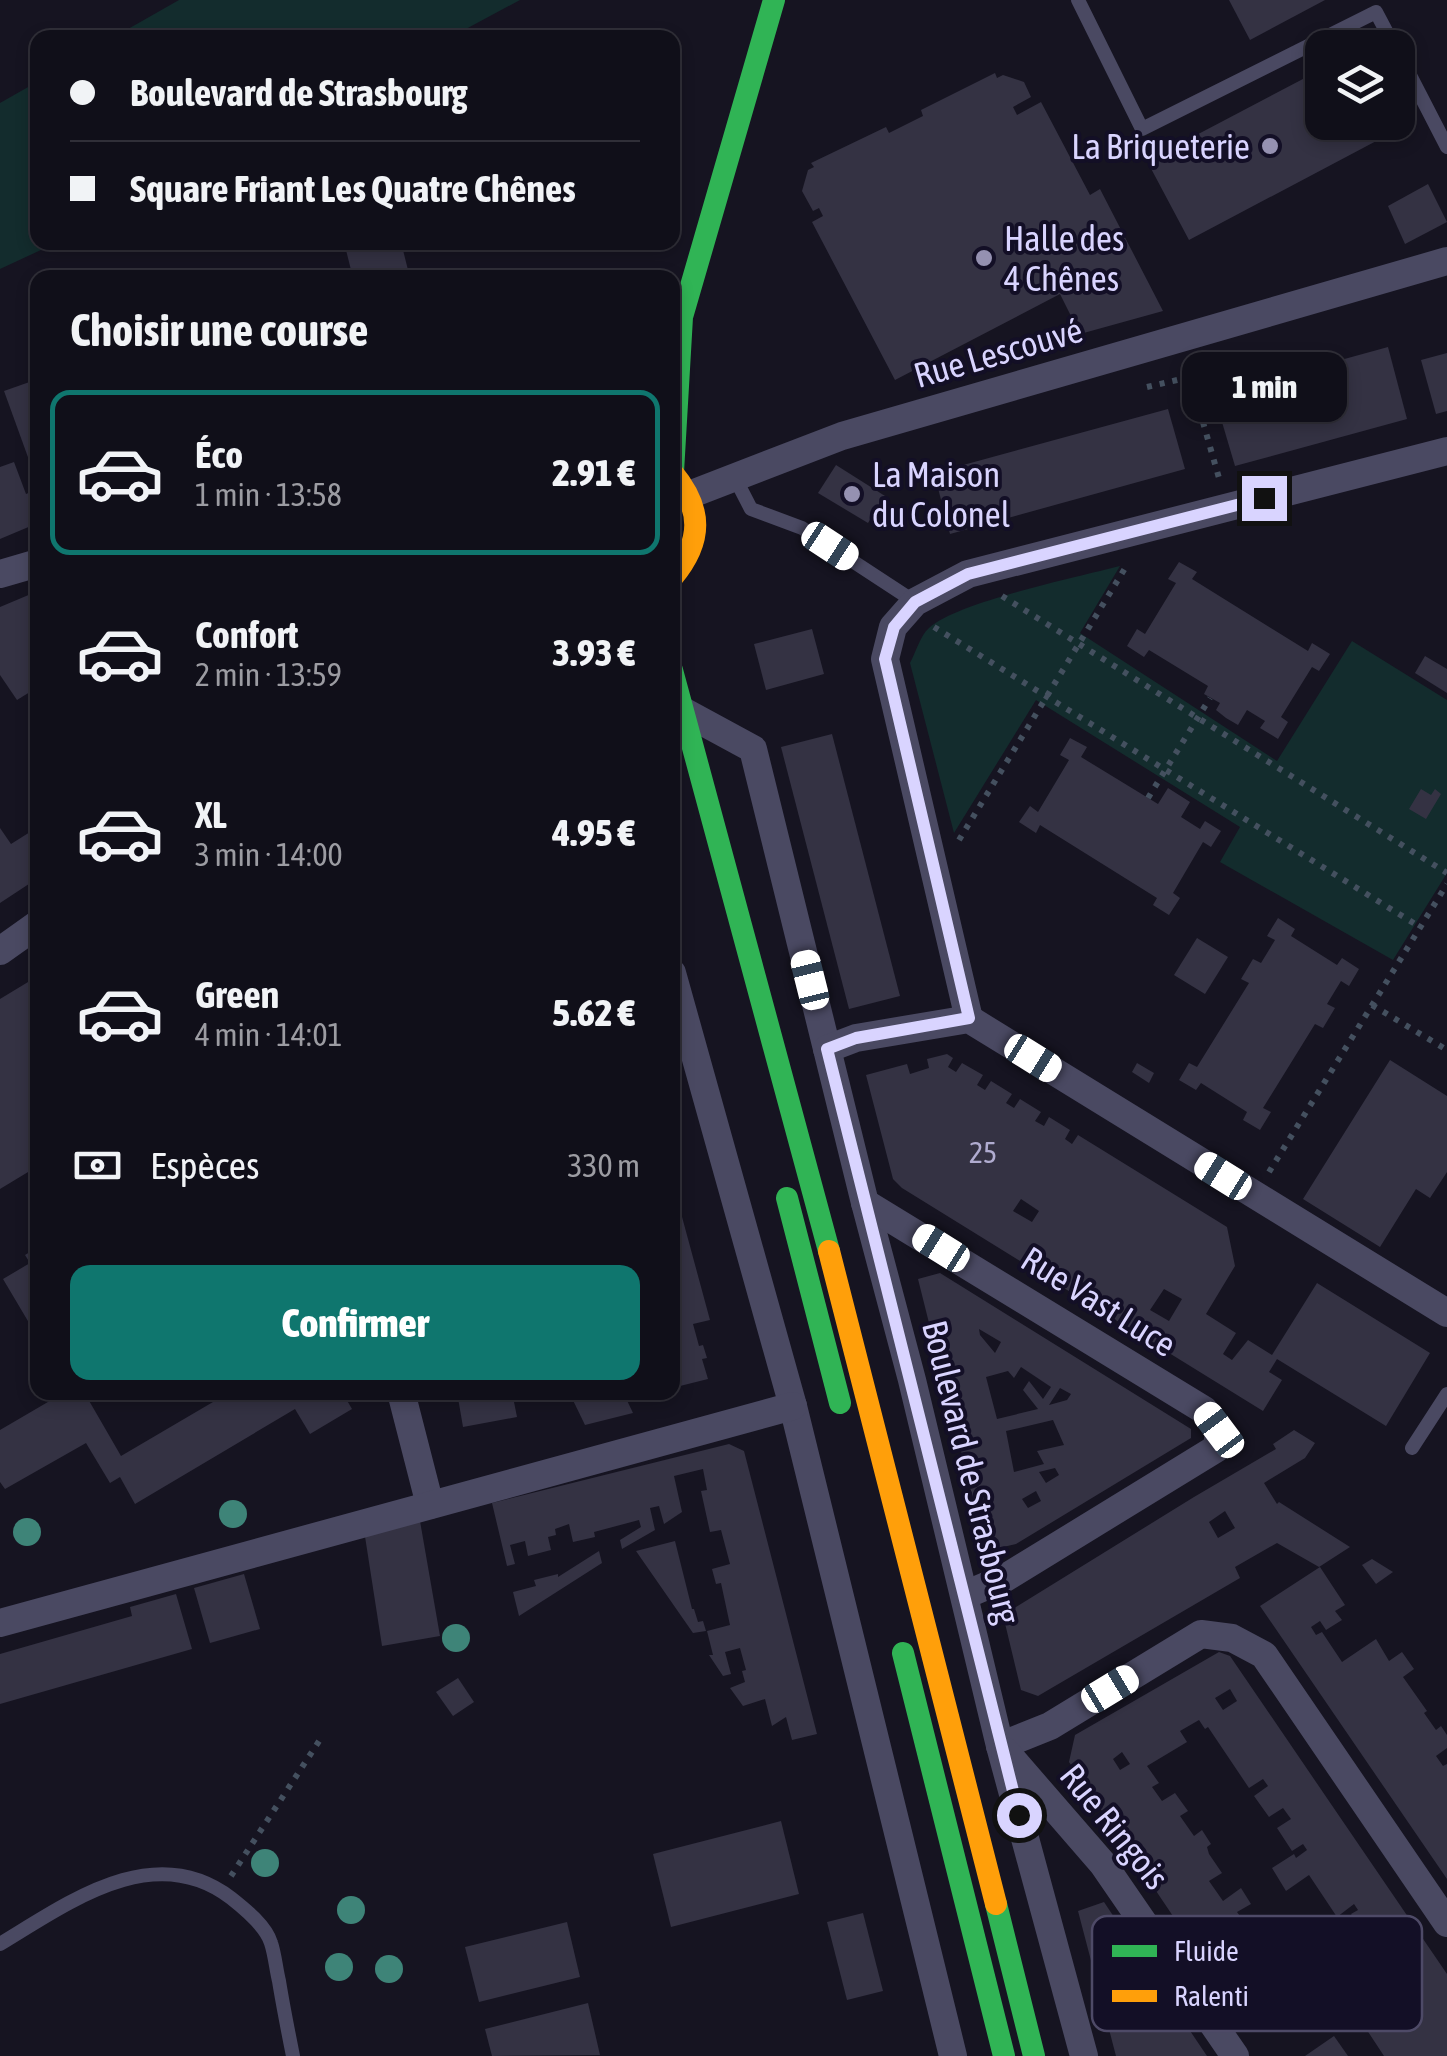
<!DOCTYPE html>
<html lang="fr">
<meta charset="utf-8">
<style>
:root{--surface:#100f19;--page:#191822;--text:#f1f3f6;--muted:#9c9ca2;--line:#302f38;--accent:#0f766e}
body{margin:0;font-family:"Asap Condensed",sans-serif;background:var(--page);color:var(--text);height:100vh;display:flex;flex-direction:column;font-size:38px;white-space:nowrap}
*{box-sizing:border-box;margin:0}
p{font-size:32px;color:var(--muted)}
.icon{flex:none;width:55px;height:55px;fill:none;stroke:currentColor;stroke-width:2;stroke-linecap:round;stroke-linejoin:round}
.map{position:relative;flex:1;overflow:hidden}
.sheet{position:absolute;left:30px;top:270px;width:650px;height:1130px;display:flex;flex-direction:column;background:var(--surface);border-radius:20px;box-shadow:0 5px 15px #0003,0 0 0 2px var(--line)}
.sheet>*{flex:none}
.top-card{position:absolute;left:30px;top:30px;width:650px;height:220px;border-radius:20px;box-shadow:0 5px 15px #0003,0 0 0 2px var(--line);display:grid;align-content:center;height:220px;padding:0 40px;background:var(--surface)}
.fabs{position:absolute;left:1305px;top:30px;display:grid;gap:20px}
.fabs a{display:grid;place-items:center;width:110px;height:110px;border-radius:20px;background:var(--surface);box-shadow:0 5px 15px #0003,0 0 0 2px var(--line);font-size:50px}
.end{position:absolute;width:45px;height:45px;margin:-22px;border:12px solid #d9d4ff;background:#111;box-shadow:0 0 0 5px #111}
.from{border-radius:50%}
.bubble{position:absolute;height:70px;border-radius:20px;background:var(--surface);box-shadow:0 5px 15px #0003,0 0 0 2px var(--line);font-size:32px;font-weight:800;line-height:70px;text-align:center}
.car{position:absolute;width:30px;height:60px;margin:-30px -15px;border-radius:12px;box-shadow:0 0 8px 2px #0007;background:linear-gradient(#fff 24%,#345 0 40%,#fff 0 76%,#345 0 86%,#fff 0)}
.top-card b{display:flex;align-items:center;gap:35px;height:95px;font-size:38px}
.top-card b+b{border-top:2px solid var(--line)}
.top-card i{width:25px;height:25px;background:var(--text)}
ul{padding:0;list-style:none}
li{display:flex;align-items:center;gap:30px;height:165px;margin:0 20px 15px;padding:0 20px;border:5px solid transparent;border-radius:20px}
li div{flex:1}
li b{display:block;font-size:38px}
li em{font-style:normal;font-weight:800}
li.on{border-color:var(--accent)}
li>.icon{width:90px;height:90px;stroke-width:1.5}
h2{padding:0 40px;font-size:45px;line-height:120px}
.pay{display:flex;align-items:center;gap:25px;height:110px;padding:0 40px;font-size:38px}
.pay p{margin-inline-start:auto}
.button{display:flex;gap:20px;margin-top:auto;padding:20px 40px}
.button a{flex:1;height:115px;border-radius:20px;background:var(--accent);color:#fff;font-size:40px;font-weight:800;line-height:115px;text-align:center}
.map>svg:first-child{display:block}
.green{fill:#132c2d}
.building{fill:#343243;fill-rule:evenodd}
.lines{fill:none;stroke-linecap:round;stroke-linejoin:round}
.path{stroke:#44505f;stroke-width:6;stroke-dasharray:5 8;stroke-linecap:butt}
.lane{stroke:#4a4962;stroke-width:14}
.street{stroke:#4a4962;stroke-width:28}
.fast{stroke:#30b455;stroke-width:22}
.slow{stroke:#ff9f0a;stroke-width:22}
.tree{fill:#3e8478}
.route{stroke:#d9d4ff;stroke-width:12}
.poi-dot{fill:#9591b1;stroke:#130f26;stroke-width:4}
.labels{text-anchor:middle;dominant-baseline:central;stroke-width:8;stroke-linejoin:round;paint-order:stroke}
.number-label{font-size:30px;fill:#b0acd0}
.poi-label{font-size:35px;fill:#d9d4ff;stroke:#130f26;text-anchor:start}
.street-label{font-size:35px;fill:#d9d4ff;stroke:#130f26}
.key{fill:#130f26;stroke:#4e4a67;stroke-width:2.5}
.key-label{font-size:28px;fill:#d9d4ff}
</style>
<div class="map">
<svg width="1447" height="2056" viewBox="0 0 1447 2056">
<rect width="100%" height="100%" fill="#161421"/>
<g class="green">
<polygon points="179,0 520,0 451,37 114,37"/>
<polygon points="37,82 38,242 56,243 0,269 0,103"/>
<path d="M1120,566L1080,633L1277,761L1352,641L1447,700V873L1393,960L1220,862L1240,827L1036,700L954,833L910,663C916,652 920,636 929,628C957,602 1078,577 1120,566Z"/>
</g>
<g class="building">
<polygon points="1229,0 1325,0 1250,40"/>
<polygon points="1322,69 1322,122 1392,122 1397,130 1189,240 1147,161"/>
<polygon points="995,73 997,78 1003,75 1024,82 1031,97 1013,107 1017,115 1041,102 1090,195 1100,189 1163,311 1080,334 1060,294 895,380 812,222 823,216 819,208 813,211 802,191 808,170 814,167 811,163 886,127 889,133 923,116 921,110"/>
<polygon points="1428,184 1447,222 1405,244 1388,206"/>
<polygon points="344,242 401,242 410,278 353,278"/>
<polygon points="1388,347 1407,419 1235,466 1214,395"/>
<polygon points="1447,353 1447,411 1436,414 1421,360"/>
<polygon points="38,379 38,469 33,471 4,391"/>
<polygon points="1168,409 1185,469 950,534 934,473"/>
<polygon points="14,462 26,494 38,489 38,523 0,539 0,467"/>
<polygon points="836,465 885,496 868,523 818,493"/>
<polygon points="1179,562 1197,572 1192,579 1308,651 1312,643 1330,654 1319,671 1312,667 1281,717 1288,722 1278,739 1260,728 1265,721 1247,710 1238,725 1226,718 1216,710 1220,703 1204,694 1208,686 1149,650 1144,657 1127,646 1137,629 1145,634 1176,583 1168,579"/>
<polygon points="38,591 38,687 17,700 0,675 0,607"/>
<polygon points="812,629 824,674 766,690 754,644"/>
<polygon points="1425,656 1447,669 1447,693 1415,673"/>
<polygon points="832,734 900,996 849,1009 781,747"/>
<polygon points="1070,738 1087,747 1081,757 1158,804 1168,788 1190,802 1181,817 1200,829 1205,821 1221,831 1211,847 1203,842 1173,893 1180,898 1169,915 1153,905 1157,898 1040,825 1036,833 1019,822 1030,806 1038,812 1069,760 1060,755"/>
<polygon points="1421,789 1431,795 1435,789 1441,794 1426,819 1409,809"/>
<polygon points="38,827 38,878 0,903 0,828 11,844"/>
<polygon points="1278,918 1295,929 1291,936 1337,965 1342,958 1359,969 1349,986 1341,981 1327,1004 1335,1008 1323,1028 1315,1024 1263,1108 1271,1112 1260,1130 1243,1120 1247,1112 1201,1083 1196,1090 1179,1080 1189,1063 1197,1067 1249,983 1241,979 1253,959 1261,963 1275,940 1267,936"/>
<polygon points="1197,938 1228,957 1205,994 1174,975"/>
<polygon points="38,976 38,1166 0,1189 0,999"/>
<path d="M947,1054L953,1058L948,1067L956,1072L962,1063L983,1075L977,1085L985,1090L991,1081L1012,1094L1006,1103L1014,1108L1020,1099L1041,1112L1035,1121L1044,1126L1049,1117L1070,1130L1065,1139L1072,1144L1078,1135L1227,1227L1235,1266L1206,1314L1236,1333L1223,1354L1232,1360L1248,1340L1272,1355L1317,1283L1430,1353L1386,1426L1277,1359L1269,1372L1282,1380L1263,1411L902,1188L893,1179L866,1075L907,1064L910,1074L929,1068L927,1059ZM1021,1199L1039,1211L1032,1222L1013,1211ZM1164,1289L1182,1299L1169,1321L1150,1310Z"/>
<polygon points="1390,1060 1447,1096 1447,1172 1430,1198 1416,1189 1380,1247 1303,1199"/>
<polygon points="1137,1063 1154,1073 1149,1083 1132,1072"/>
<polygon points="672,1180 710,1320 693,1324 699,1346 703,1345 707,1358 702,1359 708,1379 672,1388"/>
<polygon points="38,1247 38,1338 3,1279 30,1263 25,1255"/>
<path d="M940,1273L1191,1429V1438L1016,1544L986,1551L918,1279ZM979,1329L1001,1342L995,1353L980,1335ZM1021,1367L1051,1387L1043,1399L1029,1381L1023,1390L1038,1409L997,1419L986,1377L1008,1371L1014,1378ZM1060,1388L1071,1394L1067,1400L1049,1405ZM1053,1420L1064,1445L1037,1451L1044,1464L1014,1472L1006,1431ZM1055,1468L1059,1475L1046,1483L1039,1472ZM1036,1491L1041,1501L1028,1508L1022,1499Z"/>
<polygon points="65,1392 84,1392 121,1456 230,1392 342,1392 352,1409 310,1434 295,1409 135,1504 120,1477 110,1483 86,1443 5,1489 0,1482 0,1430"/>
<polygon points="457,1392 512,1392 517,1417 463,1427"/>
<polygon points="569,1392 623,1392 633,1413 585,1425"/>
<path d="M1294,1430L1315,1443L1305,1458L1264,1483L1277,1504L1279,1502L1350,1547L1319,1567L1277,1543L1235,1567L1240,1578L1055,1686L1038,1696L1021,1690L1003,1615L1194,1497L1276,1449L1273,1444ZM1225,1511L1235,1528L1218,1538L1209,1522Z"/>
<polygon points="729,1444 744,1451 817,1734 792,1740 786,1717 772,1726 765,1699 743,1706 730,1688 745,1682 742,1671 746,1670 740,1648 725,1652 731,1674 723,1676 709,1655 713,1655 707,1631 730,1625 721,1583 716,1584 712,1569 730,1564 721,1530 710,1532 701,1491 707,1490 703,1469 674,1476 682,1512 664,1524 659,1506 650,1508 655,1530 622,1549 620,1540 641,1527 639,1520 594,1532 595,1537 573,1542 569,1524 555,1529 556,1535 548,1537 551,1550 528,1556 525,1541 510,1545 515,1564 507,1566 492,1503"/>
<polygon points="420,1521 440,1636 382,1646 364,1530"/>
<polygon points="675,1541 692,1609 694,1609 698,1622 703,1621 706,1631 693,1633 636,1551"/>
<polygon points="599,1551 602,1563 519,1616 513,1592 536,1586 534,1580 558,1574 558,1577"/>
<polygon points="1372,1559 1393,1572 1376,1584 1362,1565"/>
<polygon points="1320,1567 1345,1605 1335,1611 1342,1620 1326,1630 1320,1621 1311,1627 1316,1635 1322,1632 1342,1662 1376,1639 1389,1661 1402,1652 1414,1669 1403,1677 1427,1711 1424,1713 1436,1730 1441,1726 1447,1735 1447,1748 1436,1756 1443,1766 1447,1764 1447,1879 1260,1606"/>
<polygon points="244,1574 260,1629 210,1643 194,1588"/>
<polygon points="176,1594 192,1649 0,1704 0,1654 132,1616 130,1607"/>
<path d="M1219,1652L1230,1656L1447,1974V2056H1384L1359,2018L1391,1997L1383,1985L1350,2006L1342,1994L1374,1972L1364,1957L1375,1949L1363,1932L1352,1940L1349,1934L1358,1924L1351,1914L1358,1910L1354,1904L1337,1917L1309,1875L1286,1891L1272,1868L1294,1854L1296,1858L1307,1850L1303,1844L1292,1851L1277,1828L1291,1819L1283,1808L1269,1817L1254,1796L1268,1786L1263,1779L1249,1788L1208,1727L1205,1729L1199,1720L1180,1731L1187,1742L1147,1766L1159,1783L1152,1787L1162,1801L1175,1793L1188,1811L1180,1816L1194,1836L1202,1830L1211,1844L1207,1847L1209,1854L1222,1873L1209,1881L1223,1901L1241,1888L1251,1904L1237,1912L1247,1926L1234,1935L1230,1929L1218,1938L1227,1951L1206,1965L1069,1762L1075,1735ZM1230,1689L1237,1701L1223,1710L1215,1698ZM1122,1752L1130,1764L1120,1770L1113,1759Z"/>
<polygon points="458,1678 474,1702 453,1716 436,1692"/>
<polygon points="781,1821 799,1894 671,1927 653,1854"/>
<polygon points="1104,1902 1176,2010 1207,2056 1116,2056 1078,1911"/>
<polygon points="863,1913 883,1991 847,2000 827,1922"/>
<polygon points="567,1922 580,1977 479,2002 465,1947"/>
<polygon points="588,2003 600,2055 492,2056 485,2029"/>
<polygon points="1334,2036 1348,2056 1305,2056"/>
</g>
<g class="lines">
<g class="path">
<polyline points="1147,387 1190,377 1219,478"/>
<polyline points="1002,596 1447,873"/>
<polyline points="934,627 1420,927"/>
<polyline points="1148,798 1210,698"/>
<polyline points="959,840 1127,565"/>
<polyline points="1372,1005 1447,1050"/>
<polyline points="1269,1172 1447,884"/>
<polyline points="231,1876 323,1735"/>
</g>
<g class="lane">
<polyline points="1078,0 1142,129 1376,12 1395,48"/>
<polyline points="1398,52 1447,147"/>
<polyline points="734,476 751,509 802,528 915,602"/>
<polyline points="1412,1448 1447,1394"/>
<path d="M0,1944C68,1903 154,1839 231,1898C245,1909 266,1926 271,1943C275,1955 276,1969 279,1981C283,2006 288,2031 293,2056"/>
</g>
<g class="street">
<polyline points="689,495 842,436 1447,261"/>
<polyline points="0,574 38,563"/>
<polyline points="683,711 753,749 865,1203 912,1380 1000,1746 1084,2056"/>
<polyline points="0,951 38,924"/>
<polyline points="672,973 793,1406 953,2056"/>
<polyline points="969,1019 885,659 893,627 915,602 968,574 1447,451"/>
<polyline points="827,1049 856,1038 969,1019 1447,1313"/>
<polyline points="865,1203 1204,1410 1219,1430 1217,1448 1005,1578 965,1595"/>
<polyline points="401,1392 430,1505"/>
<polyline points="0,1623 793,1406"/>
<polyline points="1000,1746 1050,1726 1201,1634 1232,1638 1264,1655 1447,1923"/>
<polyline points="1005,1751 1103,1864 1235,2056"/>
</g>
<g class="fast">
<polyline points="673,472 682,317 774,0"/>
<polyline points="672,670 829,1251"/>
<polyline points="787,1198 840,1403"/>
<polyline points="903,1653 1004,2056"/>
<polyline points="996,1904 1034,2056"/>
</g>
<g class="slow">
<path d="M672,472C703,509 703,541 672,578"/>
<polyline points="829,1251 996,1904"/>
</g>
</g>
<g class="tree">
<circle cx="233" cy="1514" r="14"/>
<circle cx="27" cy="1532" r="14"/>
<circle cx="456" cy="1638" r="14"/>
<circle cx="265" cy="1863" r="14"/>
<circle cx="351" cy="1910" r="14"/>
<circle cx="339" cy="1967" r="14"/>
<circle cx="389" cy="1969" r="14"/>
</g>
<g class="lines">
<polyline class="route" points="1019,1815 827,1049 856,1038 969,1018 885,659 894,627 915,602 968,574 1264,498"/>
</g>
<g class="poi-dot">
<circle cx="1270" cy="146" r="10"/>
<circle cx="984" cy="258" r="10"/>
<circle cx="852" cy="494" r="10"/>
</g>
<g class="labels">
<g class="number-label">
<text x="983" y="1152">25</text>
</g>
<g class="poi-label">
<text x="1250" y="146" text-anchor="end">La Briqueterie</text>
<text x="1004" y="238">Halle des<tspan x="1004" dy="40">4 Chênes</tspan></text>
<text x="872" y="474">La Maison<tspan x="872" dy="40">du Colonel</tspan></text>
</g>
<g class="street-label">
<text transform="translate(998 352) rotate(-16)">Rue Lescouvé</text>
<text transform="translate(1099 1301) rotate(32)">Rue Vast Luce</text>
<text transform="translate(972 1472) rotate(76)">Boulevard de Strasbourg</text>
<text transform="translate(1115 1826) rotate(51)">Rue Ringois</text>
</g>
</g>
<rect x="1092" y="1916" width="330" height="115" rx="15" class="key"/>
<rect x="1112" y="1945" width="45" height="12" fill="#30b455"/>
<rect x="1112" y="1990" width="45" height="12" fill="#ff9f0a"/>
<g class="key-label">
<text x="1174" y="1961">Fluide</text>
<text x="1174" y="2006">Ralenti</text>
</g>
</svg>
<div class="fabs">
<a><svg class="icon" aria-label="layers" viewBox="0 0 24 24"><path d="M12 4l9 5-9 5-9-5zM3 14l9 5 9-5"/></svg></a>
</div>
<i class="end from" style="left:1019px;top:1815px"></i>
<i class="end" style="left:1264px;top:498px"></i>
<div class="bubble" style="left:1182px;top:352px;width:165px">1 min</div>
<i class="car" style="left:830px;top:546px;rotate:123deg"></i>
<i class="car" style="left:810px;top:980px;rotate:346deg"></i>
<i class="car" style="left:1033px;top:1058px;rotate:122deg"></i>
<i class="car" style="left:1223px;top:1176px;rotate:302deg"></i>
<i class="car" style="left:941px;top:1248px;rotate:302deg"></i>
<i class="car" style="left:1219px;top:1430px;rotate:323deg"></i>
<i class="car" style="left:1110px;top:1689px;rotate:59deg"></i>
<div class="top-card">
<b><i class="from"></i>Boulevard de Strasbourg</b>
<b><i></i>Square Friant Les Quatre Chênes</b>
</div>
<section class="sheet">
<h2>Choisir une course</h2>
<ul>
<li class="on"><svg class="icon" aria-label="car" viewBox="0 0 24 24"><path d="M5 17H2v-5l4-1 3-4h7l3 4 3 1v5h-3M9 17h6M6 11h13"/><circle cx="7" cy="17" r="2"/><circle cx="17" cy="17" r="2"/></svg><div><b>Éco</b><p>1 min · 13:58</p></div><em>2.91 €</em></li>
<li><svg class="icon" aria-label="car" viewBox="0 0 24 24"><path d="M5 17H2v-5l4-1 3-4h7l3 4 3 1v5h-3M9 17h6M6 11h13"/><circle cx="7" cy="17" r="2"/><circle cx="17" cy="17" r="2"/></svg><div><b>Confort</b><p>2 min · 13:59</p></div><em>3.93 €</em></li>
<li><svg class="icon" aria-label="car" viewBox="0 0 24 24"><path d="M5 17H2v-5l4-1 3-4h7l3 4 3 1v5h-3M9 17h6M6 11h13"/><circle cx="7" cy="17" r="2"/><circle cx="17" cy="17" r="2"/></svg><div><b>XL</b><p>3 min · 14:00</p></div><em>4.95 €</em></li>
<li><svg class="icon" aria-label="car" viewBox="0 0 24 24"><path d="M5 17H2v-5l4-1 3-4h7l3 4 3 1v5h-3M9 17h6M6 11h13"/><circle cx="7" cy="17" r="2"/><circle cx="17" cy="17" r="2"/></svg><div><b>Green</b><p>4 min · 14:01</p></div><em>5.62 €</em></li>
</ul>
<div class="pay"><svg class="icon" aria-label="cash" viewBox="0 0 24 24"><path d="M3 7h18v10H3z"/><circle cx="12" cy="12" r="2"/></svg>Espèces<p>330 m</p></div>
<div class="button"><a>Confirmer</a></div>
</section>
</div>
